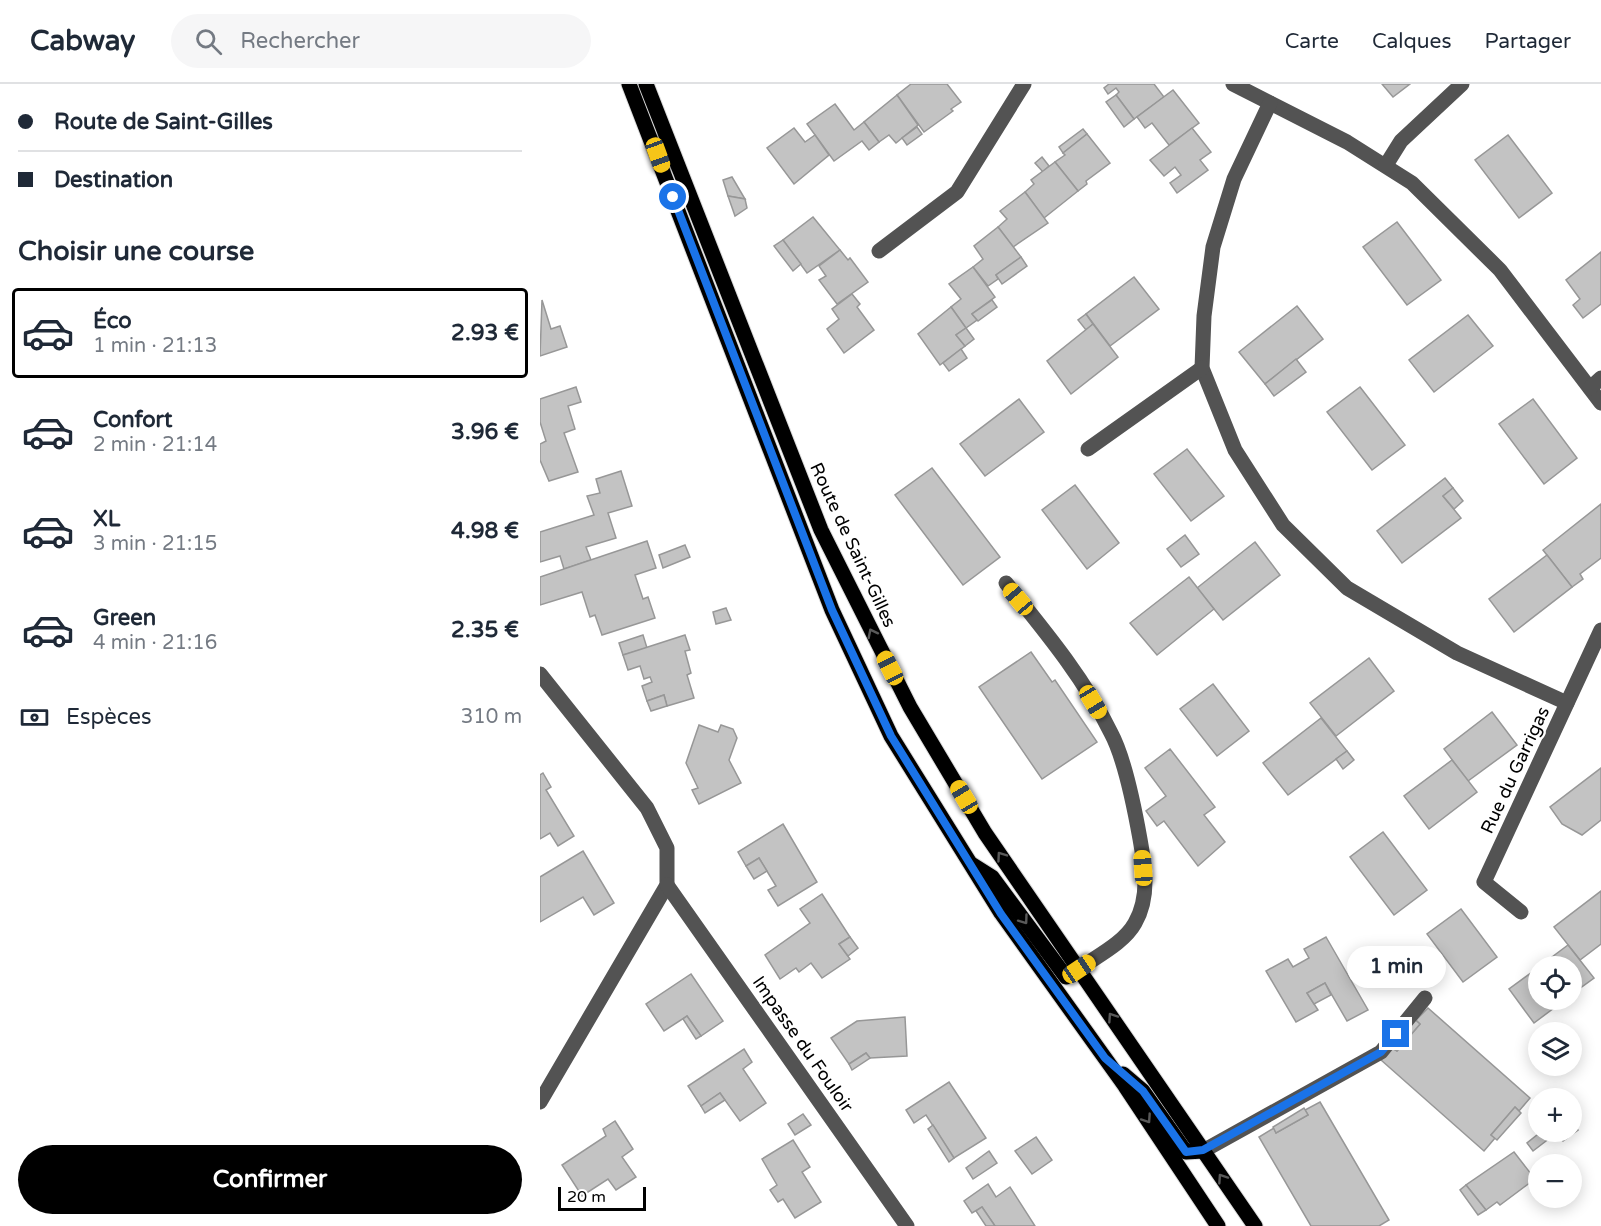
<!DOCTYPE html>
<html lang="fr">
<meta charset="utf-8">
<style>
:root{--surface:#fff;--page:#f6f6f7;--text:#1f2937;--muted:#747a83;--line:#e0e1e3;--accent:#000}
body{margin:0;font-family:"Varela Round",sans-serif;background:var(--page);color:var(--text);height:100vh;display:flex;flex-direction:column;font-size:22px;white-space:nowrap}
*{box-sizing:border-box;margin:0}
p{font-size:20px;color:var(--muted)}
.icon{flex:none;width:33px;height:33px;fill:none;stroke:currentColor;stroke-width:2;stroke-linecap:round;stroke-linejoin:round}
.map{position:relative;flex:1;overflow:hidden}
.drawer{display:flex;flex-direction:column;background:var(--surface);width:540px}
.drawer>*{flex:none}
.guide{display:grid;align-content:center;height:132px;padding:0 18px;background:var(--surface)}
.buttons{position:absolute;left:988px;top:872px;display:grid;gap:12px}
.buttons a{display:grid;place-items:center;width:54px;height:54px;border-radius:50%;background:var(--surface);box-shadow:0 3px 15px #0003;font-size:30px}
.scale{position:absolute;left:18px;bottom:15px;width:88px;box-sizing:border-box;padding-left:6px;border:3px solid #000;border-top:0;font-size:16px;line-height:21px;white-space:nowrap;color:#000;-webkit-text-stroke:4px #fff;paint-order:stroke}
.end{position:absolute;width:27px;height:27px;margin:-14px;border:8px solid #1a73e8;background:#fff;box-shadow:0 0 0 3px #fff}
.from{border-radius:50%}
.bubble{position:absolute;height:42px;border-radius:21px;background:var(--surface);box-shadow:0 3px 15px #0003;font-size:20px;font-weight:700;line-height:42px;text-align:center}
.car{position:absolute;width:18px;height:36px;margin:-18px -9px;border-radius:8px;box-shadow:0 0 4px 2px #0007;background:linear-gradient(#f5c518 24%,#345 0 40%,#f5c518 0 76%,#345 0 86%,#f5c518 0)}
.guide b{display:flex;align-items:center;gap:21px;height:57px;font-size:22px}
.guide b+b{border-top:2px solid var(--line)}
.guide i{width:15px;height:15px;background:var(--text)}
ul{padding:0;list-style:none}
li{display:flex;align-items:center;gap:18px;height:90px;margin:0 12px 9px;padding:0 6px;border:3px solid transparent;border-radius:6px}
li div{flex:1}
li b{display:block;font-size:22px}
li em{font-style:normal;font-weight:700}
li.current{border-color:var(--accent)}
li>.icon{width:54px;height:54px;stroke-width:1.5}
h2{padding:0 18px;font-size:27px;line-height:72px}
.pay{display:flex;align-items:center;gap:15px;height:66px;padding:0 18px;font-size:22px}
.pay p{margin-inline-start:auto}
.cta{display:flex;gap:12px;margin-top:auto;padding:12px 18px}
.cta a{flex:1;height:69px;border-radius:36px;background:var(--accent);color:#fff;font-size:24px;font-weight:700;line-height:69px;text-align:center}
header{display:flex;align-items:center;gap:36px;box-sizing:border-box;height:84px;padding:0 30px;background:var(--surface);border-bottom:2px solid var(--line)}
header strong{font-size:28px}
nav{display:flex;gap:33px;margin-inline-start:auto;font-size:21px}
.search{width:420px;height:54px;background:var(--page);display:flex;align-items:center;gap:15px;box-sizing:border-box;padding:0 21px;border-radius:33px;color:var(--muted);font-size:22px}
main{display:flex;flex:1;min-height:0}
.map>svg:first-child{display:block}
.building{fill:#c3c3c3;stroke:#979797;stroke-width:1.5}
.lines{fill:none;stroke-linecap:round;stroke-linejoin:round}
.major-casing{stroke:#dbdbdb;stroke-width:17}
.minor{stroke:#535353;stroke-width:15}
.major{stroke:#000;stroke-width:15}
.oneway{stroke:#595959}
.route{stroke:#1a73e8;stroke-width:8}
.labels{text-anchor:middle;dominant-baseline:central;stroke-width:4.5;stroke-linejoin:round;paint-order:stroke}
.street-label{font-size:18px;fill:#000;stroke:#fff}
</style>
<header>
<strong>Cabway</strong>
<div class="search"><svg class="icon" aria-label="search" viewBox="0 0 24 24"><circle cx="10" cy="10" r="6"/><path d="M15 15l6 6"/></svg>Rechercher</div>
<nav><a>Carte</a><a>Calques</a><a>Partager</a></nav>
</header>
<main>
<section class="drawer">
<div class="guide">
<b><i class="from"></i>Route de Saint-Gilles</b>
<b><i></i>Destination</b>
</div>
<h2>Choisir une course</h2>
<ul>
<li class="current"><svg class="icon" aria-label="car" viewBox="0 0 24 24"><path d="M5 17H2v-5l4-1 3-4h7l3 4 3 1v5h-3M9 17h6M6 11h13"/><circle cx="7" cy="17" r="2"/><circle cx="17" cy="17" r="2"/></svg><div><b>Éco</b><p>1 min · 21:13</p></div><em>2.93 €</em></li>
<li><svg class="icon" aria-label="car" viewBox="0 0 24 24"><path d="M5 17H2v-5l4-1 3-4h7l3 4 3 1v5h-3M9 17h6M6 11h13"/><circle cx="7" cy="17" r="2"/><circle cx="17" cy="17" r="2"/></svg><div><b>Confort</b><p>2 min · 21:14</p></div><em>3.96 €</em></li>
<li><svg class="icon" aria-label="car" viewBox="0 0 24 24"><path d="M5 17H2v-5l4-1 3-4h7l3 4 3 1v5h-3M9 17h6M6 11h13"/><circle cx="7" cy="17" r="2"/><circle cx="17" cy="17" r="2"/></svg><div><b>XL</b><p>3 min · 21:15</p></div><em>4.98 €</em></li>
<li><svg class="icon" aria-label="car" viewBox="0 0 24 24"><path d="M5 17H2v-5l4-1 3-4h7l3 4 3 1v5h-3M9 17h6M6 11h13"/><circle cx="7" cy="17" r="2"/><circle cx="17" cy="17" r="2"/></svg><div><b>Green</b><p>4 min · 21:16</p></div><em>2.35 €</em></li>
</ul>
<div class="pay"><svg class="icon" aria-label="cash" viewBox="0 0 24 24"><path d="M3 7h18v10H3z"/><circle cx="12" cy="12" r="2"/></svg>Espèces<p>310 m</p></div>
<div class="cta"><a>Confirmer</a></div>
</section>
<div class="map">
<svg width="1061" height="1142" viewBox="0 0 1061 1142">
<rect width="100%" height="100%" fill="#fff"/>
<g class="building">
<polygon points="371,0 407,0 421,18 411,25 413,27 384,48 357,11"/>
<polygon points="569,0 614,0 624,13 594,35 576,11 579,8 576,4 568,10 564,4"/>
<polygon points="842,0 870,0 853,13"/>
<polygon points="633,6 659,39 629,61 612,39 605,44 597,33"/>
<polygon points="357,11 378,41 356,59 349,51 339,58 324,38"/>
<polygon points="576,11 594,35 584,43 566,18"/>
<polygon points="295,20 314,46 324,38 339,58 329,66 322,57 294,77 267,40"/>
<polygon points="377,43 382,50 367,61 362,54"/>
<polygon points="254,44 265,58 275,51 289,71 254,100 227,64"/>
<polygon points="652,44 671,68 660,76 668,86 637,109 630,99 641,91 635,83 624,92 610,76"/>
<polygon points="543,45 547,50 523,69 519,63"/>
<polygon points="547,50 570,79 546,97 547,100 538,107 515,78 525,71 523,69"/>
<polygon points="968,51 1012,109 979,134 935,76"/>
<polygon points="502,73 509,82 503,88 495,79"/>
<polygon points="515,78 538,107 504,134 485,108 494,100 491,96"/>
<polygon points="192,93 205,115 188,112 183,96"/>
<polygon points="485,108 508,139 473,163 458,143 467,135 460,127"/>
<polygon points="188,112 205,115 207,124 195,132"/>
<polygon points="273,133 300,166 267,189 243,156"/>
<polygon points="857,138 901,196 867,221 823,163"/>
<polygon points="458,143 481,173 456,191 458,195 448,202 433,183 443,175 434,162"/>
<polygon points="243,156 261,180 253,187 234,162"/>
<polygon points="300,166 308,176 310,174 328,198 297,220 279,196 286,192 279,182"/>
<polygon points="1061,168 1061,220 1043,234 1033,221 1040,215 1026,196"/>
<polygon points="481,173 487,182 462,200 456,191"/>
<polygon points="433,183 455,213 432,230 437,236 426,244 411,223 421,215 409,200"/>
<polygon points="594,193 619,225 570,262 546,230"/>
<polygon points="312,210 320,220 317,223 334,246 304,269 287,245 299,235 292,225"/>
<polygon points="2,216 11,245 20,242 27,263 0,272"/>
<polygon points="452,216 457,223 438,237 432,230"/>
<polygon points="757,222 783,255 725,300 699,268"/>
<polygon points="411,223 426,244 416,251 425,262 400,281 378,250"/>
<polygon points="546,230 553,240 546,246 538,236"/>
<polygon points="928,231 953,262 894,308 869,276"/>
<polygon points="553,240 578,273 531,310 507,277"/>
<polygon points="426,244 434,255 425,262 416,251"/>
<polygon points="421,265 427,274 409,287 403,279"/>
<polygon points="756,275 766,288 734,312 725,300"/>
<polygon points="36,303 41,318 28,322 35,345 24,349 38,388 9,397 0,376 0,360 6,357 0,338 0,315"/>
<polygon points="820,303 865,361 832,386 787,328"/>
<polygon points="479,315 504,348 445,392 420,360"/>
<polygon points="993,315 1037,374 1004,400 959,340"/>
<polygon points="647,365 684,412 651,437 614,390"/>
<polygon points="392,384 460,473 423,501 355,411"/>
<polygon points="81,387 92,422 68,429 76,454 46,463 51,476 24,485 20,472 0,478 0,448 54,431 47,412 60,409 56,395"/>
<polygon points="905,394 913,404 903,412 921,434 862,479 837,447"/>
<polygon points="535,401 579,459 547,485 502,426"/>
<polygon points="913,404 923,417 914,425 903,412"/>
<polygon points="1061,420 1061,474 1040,490 1043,495 1032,503 1003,466"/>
<polygon points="645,451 659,470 641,483 627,465"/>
<polygon points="107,457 116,484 95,491 103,515 108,513 115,534 62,551 55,531 50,533 42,508 0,521 0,493"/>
<polygon points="715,458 740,491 683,536 657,504"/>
<polygon points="145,461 150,473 123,484 119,471"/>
<polygon points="1007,471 1032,503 974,548 949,515"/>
<polygon points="649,493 674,525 617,571 590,539"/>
<polygon points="186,524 191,536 176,540 173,528"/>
<polygon points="103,551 107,564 83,571 79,559"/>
<polygon points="145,551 150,566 145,567 151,589 147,591 154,614 127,622 124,611 107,617 102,602 112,598 110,593 104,595 100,582 88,586 83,571"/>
<polygon points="491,568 512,598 515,596 557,658 502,695 439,603"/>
<polygon points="829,574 854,607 796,652 770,619"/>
<polygon points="673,600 709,647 677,672 640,625"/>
<polygon points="124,611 127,622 111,627 107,617"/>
<polygon points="952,628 977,661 928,697 904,665"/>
<polygon points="781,634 807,667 748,711 723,679"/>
<polygon points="159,641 178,648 181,641 193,645 197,654 189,676 201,699 159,720 152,706 158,704 146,679"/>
<polygon points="630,665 675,723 664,731 685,758 658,782 624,737 617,742 606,727 626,712 605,684"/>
<polygon points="807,667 814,676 803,685 796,675"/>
<polygon points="912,676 937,708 889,745 864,712"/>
<polygon points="1061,684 1061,736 1042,751 1022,740 1010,723"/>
<polygon points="3,689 11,703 6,706 34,752 18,762 10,749 0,755 0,691"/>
<polygon points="243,740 277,798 238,822 228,806 236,802 219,774 206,782 198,768"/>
<polygon points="843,748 887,806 854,831 810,773"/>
<polygon points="43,767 74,819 54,831 43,813 0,838 0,793"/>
<polygon points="219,774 227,787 214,795 206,782"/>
<polygon points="1061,807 1061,860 1040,876 1014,843"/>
<polygon points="282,810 310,853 299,860 310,875 282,894 271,879 259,888 256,884 240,895 225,871 270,839 260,825"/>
<polygon points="921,825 957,873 923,898 887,850"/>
<polygon points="310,853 318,864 308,872 299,860"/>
<polygon points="786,853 828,926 807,937 785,899 767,909 778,926 756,938 726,887 748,875 753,883 769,874 764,865"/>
<polygon points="1028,861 1054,894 1032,910 1032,882 1000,882"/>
<polygon points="999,883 999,915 1026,915 994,939 969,905"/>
<polygon points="151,890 183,937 161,952 147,932 124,947 106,920"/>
<polygon points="785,899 791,911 774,920 767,909"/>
<polygon points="888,924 990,1014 979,1027 975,1023 951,1051 955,1054 944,1067 841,976 852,964 857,967 880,940 876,936"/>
<polygon points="147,932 161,952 156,955 143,935"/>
<polygon points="365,933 367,972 330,974 326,969 309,980 291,954 317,937"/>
<polygon points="874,935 880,940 857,967 850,962"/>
<polygon points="204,965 212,978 203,985 226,1019 200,1037 180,1009 161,1022 148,1002"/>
<polygon points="326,969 330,974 312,986 309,980"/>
<polygon points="409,998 446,1054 414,1074 386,1031 374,1039 366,1026"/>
<polygon points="180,1009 185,1016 165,1029 161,1022"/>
<polygon points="780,1018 849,1136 839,1142 771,1142 719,1053 734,1044 736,1049 768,1031 765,1026"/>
<polygon points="975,1023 981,1029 957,1056 951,1051"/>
<polygon points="764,1024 768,1031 736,1049 733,1043"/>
<polygon points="263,1030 271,1041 255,1051 248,1040"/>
<polygon points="75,1037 93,1065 82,1073 96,1093 76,1106 68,1095 42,1112 22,1081 66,1052 63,1045"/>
<polygon points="1032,1038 1038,1046 1023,1057 1016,1049 1032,1047"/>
<polygon points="393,1041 414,1074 409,1078 388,1045"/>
<polygon points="1002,1047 1019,1047 993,1067 987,1059"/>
<polygon points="496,1053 512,1076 492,1090 475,1067"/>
<polygon points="253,1056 270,1083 262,1088 281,1118 255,1134 243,1115 238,1118 230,1106 237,1101 222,1075"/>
<polygon points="449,1067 457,1079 433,1095 426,1084"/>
<polygon points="974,1068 995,1095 960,1121 957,1118 946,1126 926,1101"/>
<polygon points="448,1100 456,1113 470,1103 495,1142 455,1142 442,1123 432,1129 424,1117"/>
<polygon points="926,1101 946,1126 938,1131 920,1106"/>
<polygon points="442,1123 455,1142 446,1142 436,1127"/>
</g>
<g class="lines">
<defs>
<g id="major">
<polyline points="89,0 292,526 351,652 461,829 585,1002 678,1142"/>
<polyline points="106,0 281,446 370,623 445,749 715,1142"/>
<polyline points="433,781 452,793 526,893 539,885"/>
<polyline points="583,990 603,1007 646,1068 663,1067"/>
</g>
</defs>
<use href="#major" class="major-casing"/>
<g class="minor">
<polyline points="693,0 807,58 872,99 960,186 1061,319"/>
<polyline points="730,19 694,95 673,163 664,232 662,284 695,366 743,441 807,504 917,569 1027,619"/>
<polyline points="846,81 861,57 922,0"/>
<polyline points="339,167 417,108 484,0"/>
<polyline points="1050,304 1061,294"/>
<polyline points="548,365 662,284"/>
<path d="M466,499C504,546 544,594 571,649C584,673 595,727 600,755C605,783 610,813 595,839C584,859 557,872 539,885"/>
<polyline points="0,590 107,724 127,764 127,801 0,1018"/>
<polyline points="127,801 367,1142"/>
<polyline points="981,828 944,798 1061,546"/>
<polyline points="663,1067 841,968 885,914"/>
</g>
<use href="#major" class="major"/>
</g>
<defs><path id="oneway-chevron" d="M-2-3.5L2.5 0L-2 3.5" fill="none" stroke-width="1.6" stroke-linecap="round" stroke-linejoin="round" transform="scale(1.5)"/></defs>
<g class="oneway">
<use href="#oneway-chevron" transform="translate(332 549) rotate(-117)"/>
<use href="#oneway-chevron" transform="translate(461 772) rotate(-125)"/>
<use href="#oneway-chevron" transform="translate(484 836) rotate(54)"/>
<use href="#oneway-chevron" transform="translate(572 933) rotate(-124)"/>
<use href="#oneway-chevron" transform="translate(607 1035) rotate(56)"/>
<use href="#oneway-chevron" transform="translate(682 1094) rotate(-124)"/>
</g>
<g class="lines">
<polyline class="route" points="133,113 292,526 351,652 461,830 565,974 603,1007 646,1068 663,1066 841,968 856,950"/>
</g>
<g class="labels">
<g class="street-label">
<text transform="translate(313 461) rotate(65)">Route de Saint-Gilles</text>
<text transform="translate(975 686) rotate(-65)">Rue du Garrigas</text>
<text transform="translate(263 960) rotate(55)">Impasse du Fouloir</text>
</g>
</g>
</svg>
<div class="buttons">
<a><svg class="icon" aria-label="locate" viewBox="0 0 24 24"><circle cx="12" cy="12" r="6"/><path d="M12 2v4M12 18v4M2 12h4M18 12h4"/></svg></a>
<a><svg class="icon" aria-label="layers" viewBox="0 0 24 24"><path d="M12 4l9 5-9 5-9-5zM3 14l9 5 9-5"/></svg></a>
<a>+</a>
<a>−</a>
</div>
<div class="scale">20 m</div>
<i class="end from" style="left:133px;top:113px"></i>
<i class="end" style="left:856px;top:950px"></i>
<div class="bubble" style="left:807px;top:862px;width:99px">1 min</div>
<i class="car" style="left:118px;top:71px;rotate:160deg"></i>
<i class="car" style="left:478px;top:515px;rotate:320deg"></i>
<i class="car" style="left:350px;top:584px;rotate:333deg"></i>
<i class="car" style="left:553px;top:618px;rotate:149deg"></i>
<i class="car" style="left:424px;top:713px;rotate:329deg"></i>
<i class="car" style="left:603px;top:784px;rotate:356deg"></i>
<i class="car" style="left:539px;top:885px;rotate:56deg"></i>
</div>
</main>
